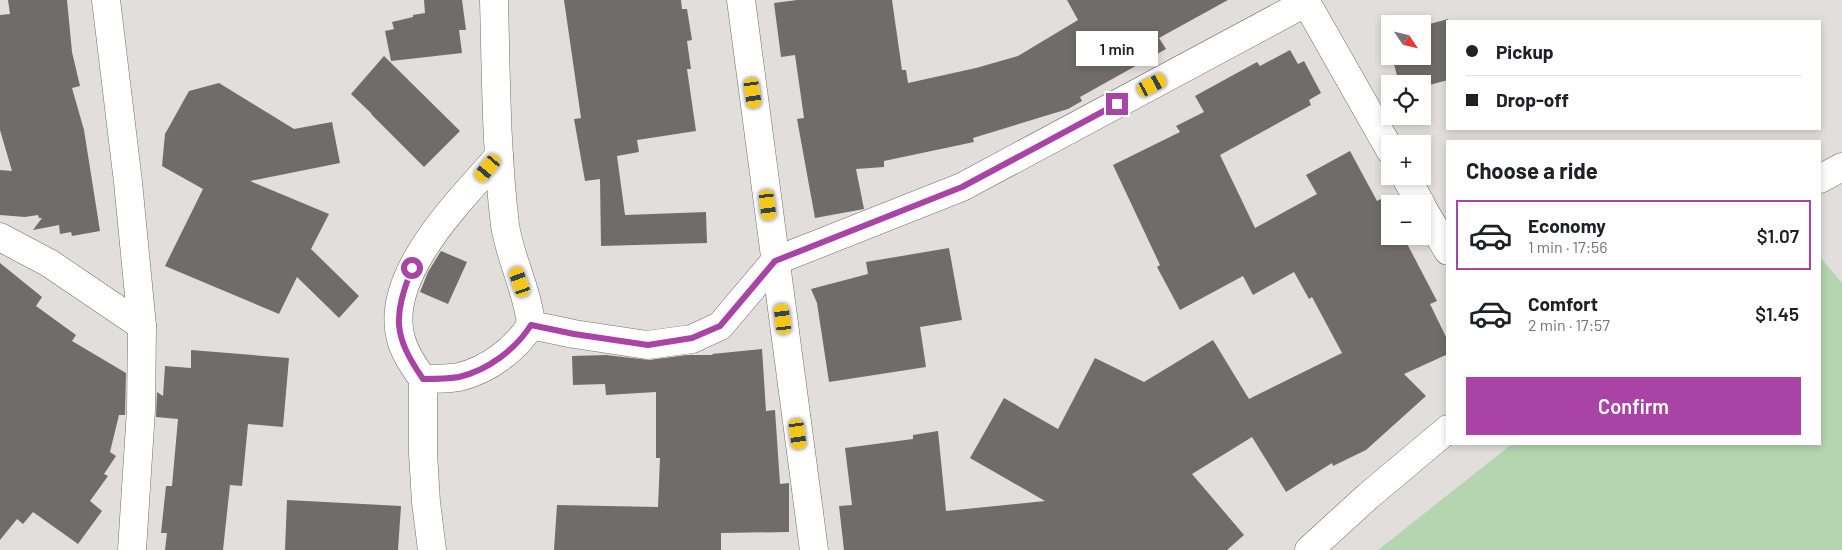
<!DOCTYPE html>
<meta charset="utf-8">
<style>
:root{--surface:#fff;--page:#f2f2f2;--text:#202124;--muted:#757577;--line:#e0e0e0;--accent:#a943a6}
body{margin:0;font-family:Barlow,sans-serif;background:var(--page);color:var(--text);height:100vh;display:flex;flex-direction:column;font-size:19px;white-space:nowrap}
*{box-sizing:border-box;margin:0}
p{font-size:16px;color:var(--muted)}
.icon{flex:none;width:28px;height:28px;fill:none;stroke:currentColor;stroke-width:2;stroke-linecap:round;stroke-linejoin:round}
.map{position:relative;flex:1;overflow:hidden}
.drawer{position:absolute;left:1446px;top:140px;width:375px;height:305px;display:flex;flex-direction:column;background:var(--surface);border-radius:0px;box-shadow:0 2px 8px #0003}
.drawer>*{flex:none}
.guide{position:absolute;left:1446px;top:20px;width:375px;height:110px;border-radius:0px;box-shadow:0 2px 8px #0003;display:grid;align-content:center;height:110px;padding:0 20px;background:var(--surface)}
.needle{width:32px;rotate:125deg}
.buttons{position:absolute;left:1381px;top:15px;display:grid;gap:10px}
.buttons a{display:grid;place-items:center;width:50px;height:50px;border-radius:0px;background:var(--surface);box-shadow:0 2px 8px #0003;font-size:25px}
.end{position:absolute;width:22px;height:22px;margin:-11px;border:6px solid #a943a6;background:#fff;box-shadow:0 0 0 2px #fff}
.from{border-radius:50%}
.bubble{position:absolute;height:35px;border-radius:0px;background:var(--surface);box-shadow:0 2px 8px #0003;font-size:16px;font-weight:600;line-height:35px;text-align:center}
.car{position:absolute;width:15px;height:30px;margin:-15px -8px;border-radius:6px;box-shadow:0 0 4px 1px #0007;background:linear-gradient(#f5c518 24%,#345 0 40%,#f5c518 0 76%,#345 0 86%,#f5c518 0)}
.guide b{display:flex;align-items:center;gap:18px;height:48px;font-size:19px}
.guide b+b{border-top:1px solid var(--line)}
.guide i{width:12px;height:12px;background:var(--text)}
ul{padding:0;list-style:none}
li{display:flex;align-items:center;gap:15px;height:70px;margin:0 10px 8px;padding:0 10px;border:2px solid transparent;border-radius:0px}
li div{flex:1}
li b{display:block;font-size:19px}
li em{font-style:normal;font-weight:600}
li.selected{border-color:var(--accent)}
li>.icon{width:45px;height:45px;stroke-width:1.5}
h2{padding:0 20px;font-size:22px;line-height:60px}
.cta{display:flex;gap:10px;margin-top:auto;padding:10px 20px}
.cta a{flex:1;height:58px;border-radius:0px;background:var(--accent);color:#fff;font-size:20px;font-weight:600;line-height:58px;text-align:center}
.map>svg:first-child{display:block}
.green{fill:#b4d5b0}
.building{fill:#706c6a}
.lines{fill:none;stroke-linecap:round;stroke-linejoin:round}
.street-casing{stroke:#736f6d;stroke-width:29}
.street{stroke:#fff;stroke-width:28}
.route{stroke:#a943a6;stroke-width:6}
</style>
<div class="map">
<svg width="1842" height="550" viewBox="0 0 1842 550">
<rect width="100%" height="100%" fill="#e2dedc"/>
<polygon class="green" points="1820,257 1842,283 1842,550 1378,550 1512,444 1820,444"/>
<g class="building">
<polygon points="8,0 67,0 72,52 80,86 72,88 84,130 100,231 72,236 71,232 60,234 59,225 33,230 42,218 39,218 38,215 25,217 0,215 0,170 12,171 0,130 0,15 10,14"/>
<polygon points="424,0 462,0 466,30 459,30 462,53 391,61 385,31 394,29 392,22 413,17 413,15 425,13"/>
<polygon points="564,0 681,0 682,9 687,9 692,40 687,41 691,69 687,69 696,131 637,140 639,152 617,156 625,215 706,212 707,243 601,246 600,179 585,181 574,119 581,118"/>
<polygon points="797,0 892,0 902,70 906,70 908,83 976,68 1018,56 1078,20 1067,0 1228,0 1159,38 1166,49 1080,97 1082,101 1068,109 973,138 974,142 884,161 884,167 856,169 864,209 815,218 797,119 804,118 795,55 781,57 774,3"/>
<polygon points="1448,19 1448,80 1422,87 1422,84 1399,84 1392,56 1422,56 1422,26"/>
<polygon points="1290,50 1298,64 1304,61 1321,93 1309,100 1311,105 1220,155 1255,228 1317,194 1306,175 1350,151 1377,201 1383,198 1390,212 1390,236 1403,236 1437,301 1430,304 1448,341 1448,354 1404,374 1426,396 1366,450 1333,466 1332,463 1286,492 1252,437 1192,474 1244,535 1227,550 844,550 839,506 852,505 845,448 913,439 913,435 938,431 946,511 1045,501 970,458 1004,398 1058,429 1095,358 1144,382 1213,340 1249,399 1342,353 1312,297 1309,299 1294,272 1253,295 1243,276 1180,310 1157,267 1160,265 1113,165 1180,132 1176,126 1204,112 1195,96 1257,62 1260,66"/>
<polygon points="384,56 460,131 424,167 371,114 372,114 351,94"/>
<polygon points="219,83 294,129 332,122 340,163 250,181 329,214 311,249 359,296 339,318 297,277 279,314 165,266 203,189 162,166 165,134 189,91"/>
<polygon points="949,248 962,320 920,327 926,367 829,382 817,303 811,289 868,274 866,262"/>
<polygon points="441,251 467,262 448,304 420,292 428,272"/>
<polygon points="0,263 42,297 36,306 76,335 72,341 126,373 125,415 119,415 110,452 116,456 104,474 108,476 90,501 102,511 78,544 33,512 23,524 17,519 0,540"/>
<polygon points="762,349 766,411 775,410 780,484 789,483 789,532 721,533 721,550 554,550 557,505 658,507 660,458 656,458 656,392 606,395 605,384 573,385 572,356 606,355 649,360 687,355 713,355 712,354"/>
<polygon points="191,350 289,358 283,427 248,424 242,486 230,485 223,550 165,550 167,533 161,533 166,486 172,486 178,419 156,417 157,392 163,396 165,366 191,368"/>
<polygon points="287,500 401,506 398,550 285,550"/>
</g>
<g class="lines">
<defs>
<g id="street">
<polyline points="106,0 128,182 142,326 141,410 132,550"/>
<path d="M494,0C496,75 496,151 505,225C510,259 528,291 531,325L574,334L647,345L692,339L720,326L775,261L962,187L1307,2"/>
<polyline points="741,0 814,550"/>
<polyline points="1305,0 1390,150"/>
<path d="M499,156C461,200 383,275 401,339C405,354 414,367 423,379C435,379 447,379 459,377C488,370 515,350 531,325"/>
<polyline points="1405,176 1421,204"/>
<polyline points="1820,179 1842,167"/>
<polyline points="1422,207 1448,251"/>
<polyline points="0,237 49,263 142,326"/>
<polyline points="423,379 423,453 426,502 432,550"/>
<polyline points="1309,550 1367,497 1448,429"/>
</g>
</defs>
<use href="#street" class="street-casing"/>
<use href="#street" class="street"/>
</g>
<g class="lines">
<path class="route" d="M412,268C393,318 393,335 423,379C435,379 447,379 459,377C488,370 515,350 531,325L574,334L648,345L692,338L720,326L775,261L962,187L1117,104"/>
</g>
</svg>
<div class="buttons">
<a><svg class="needle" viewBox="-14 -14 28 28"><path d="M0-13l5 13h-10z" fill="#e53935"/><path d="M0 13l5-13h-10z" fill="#757577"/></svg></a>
<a><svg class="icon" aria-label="locate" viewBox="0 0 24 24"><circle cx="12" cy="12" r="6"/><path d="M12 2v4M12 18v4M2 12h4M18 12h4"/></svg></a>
<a>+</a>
<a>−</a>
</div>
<i class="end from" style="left:412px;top:268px"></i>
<i class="end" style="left:1117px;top:104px"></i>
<div class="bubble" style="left:1076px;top:31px;width:82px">1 min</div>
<i class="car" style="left:1152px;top:85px;rotate:62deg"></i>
<i class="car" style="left:753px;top:93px;rotate:172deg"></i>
<i class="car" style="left:488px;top:168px;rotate:220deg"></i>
<i class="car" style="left:768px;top:205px;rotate:173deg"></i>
<i class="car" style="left:520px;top:282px;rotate:341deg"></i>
<i class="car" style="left:783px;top:319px;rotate:353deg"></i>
<i class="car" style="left:798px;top:434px;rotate:172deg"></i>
<div class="guide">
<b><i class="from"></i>Pickup</b>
<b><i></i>Drop-off</b>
</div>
<section class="drawer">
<h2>Choose a ride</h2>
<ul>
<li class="selected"><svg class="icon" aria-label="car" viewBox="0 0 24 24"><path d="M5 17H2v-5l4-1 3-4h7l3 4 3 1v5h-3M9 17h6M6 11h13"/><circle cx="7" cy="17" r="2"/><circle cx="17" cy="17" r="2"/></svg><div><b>Economy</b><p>1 min · 17:56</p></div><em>$1.07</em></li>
<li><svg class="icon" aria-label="car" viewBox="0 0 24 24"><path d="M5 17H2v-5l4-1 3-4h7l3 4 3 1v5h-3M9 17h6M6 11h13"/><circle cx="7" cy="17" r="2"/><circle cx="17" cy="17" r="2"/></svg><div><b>Comfort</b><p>2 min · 17:57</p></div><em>$1.45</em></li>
</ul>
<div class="cta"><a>Confirm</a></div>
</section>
</div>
